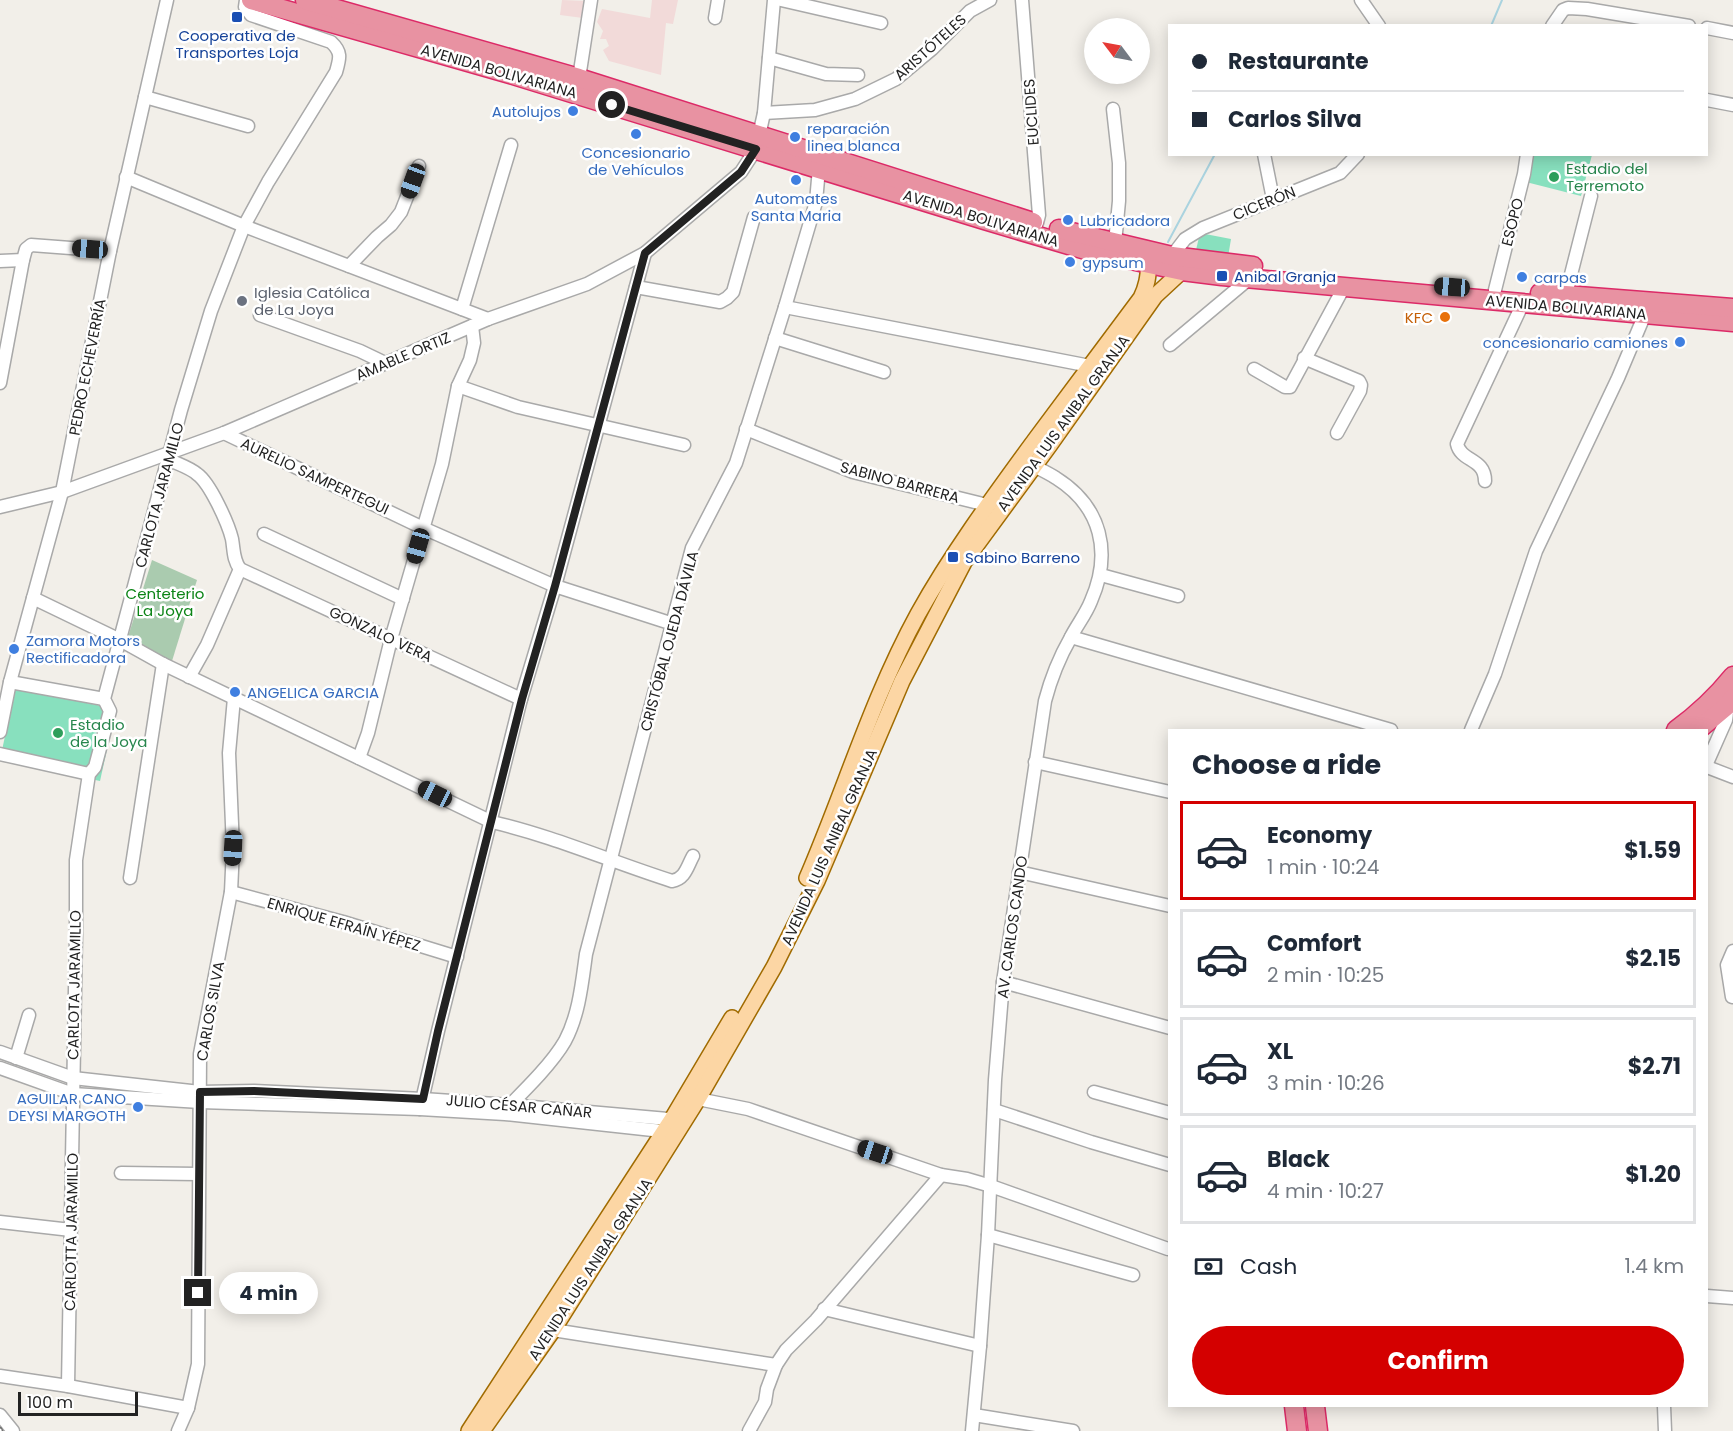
<!DOCTYPE html>
<meta charset="utf-8">
<style>
:root{--surface:#fff;--page:#f6f6f7;--text:#1f2937;--muted:#747a83;--line:#e0e1e3;--accent:#d40000}
body{margin:0;font-family:Poppins,sans-serif;background:var(--page);color:var(--text);height:100vh;display:flex;flex-direction:column;font-size:22px;white-space:nowrap}
*{box-sizing:border-box;margin:0}
p{font-size:20px;color:var(--muted)}
.icon{flex:none;width:33px;height:33px;fill:none;stroke:currentColor;stroke-width:2;stroke-linecap:round;stroke-linejoin:round}
.map{position:relative;flex:1;overflow:hidden}
.sheet{position:absolute;left:1168px;top:729px;width:540px;height:678px;display:flex;flex-direction:column;background:var(--surface);border-radius:0px;box-shadow:0 3px 15px #0003}
.sheet>*{flex:none}
.banner{position:absolute;left:1168px;top:24px;width:540px;height:132px;border-radius:0px;box-shadow:0 3px 15px #0003;display:grid;align-content:center;height:132px;padding:0 24px;background:var(--surface)}
.needle{width:39px;rotate:302deg}
.fabs{position:absolute;left:1084px;top:18px;display:grid;gap:12px}
.fabs a{display:grid;place-items:center;width:66px;height:66px;border-radius:50%;background:var(--surface);box-shadow:0 3px 15px #0003;font-size:30px}
.scale{position:absolute;left:18px;bottom:15px;width:120px;box-sizing:border-box;padding-left:6px;border:3px solid #222;border-top:0;font-size:16px;line-height:21px;white-space:nowrap;color:#222;-webkit-text-stroke:4px #fff;paint-order:stroke}
.end{position:absolute;width:27px;height:27px;margin:-14px;border:8px solid #222;background:#fff;box-shadow:0 0 0 3px #fff}
.from{border-radius:50%}
.bubble{position:absolute;height:42px;border-radius:21px;background:var(--surface);box-shadow:0 3px 15px #0003;font-size:20px;font-weight:700;line-height:42px;text-align:center}
.car{position:absolute;width:18px;height:36px;margin:-18px -9px;border-radius:8px;box-shadow:0 0 4px 2px #0007;background:linear-gradient(#222 24%,#8ab4d8 0 40%,#222 0 76%,#8ab4d8 0 86%,#222 0)}
.banner b{display:flex;align-items:center;gap:21px;height:57px;font-size:22px}
.banner b+b{border-top:2px solid var(--line)}
.banner i{width:15px;height:15px;background:var(--text)}
ul{padding:0;list-style:none}
li{display:flex;align-items:center;gap:18px;height:99px;margin:0 12px 9px;padding:0 12px;border:3px solid var(--line);border-radius:0px}
li div{flex:1}
li b{display:block;font-size:22px}
li em{font-style:normal;font-weight:700}
li.on{border-color:var(--accent)}
li>.icon{width:54px;height:54px;stroke-width:1.5}
h2{padding:0 24px;font-size:27px;line-height:72px}
.pay{display:flex;align-items:center;gap:15px;height:66px;padding:0 24px;font-size:22px}
.pay p{margin-inline-start:auto}
.action{display:flex;gap:12px;margin-top:auto;padding:12px 24px}
.action a{flex:1;height:69px;border-radius:36px;background:var(--accent);color:#fff;font-size:24px;font-weight:700;line-height:69px;text-align:center}
.map>svg:first-child{display:block}
.commercial{fill:#f2dad9}
.cemetery{fill:#aacbaf}
.pitch{fill:#88e0be}
.lines{fill:none;stroke-linecap:round;stroke-linejoin:round}
.stream{stroke:#aad3df;stroke-width:2}
.minor-casing{stroke:#a9a9a9;stroke-width:15}
.major-casing{stroke:#a06b00;stroke-width:18}
.highway-casing{stroke:#dc2a67;stroke-width:21}
.minor{stroke:#fff;stroke-width:12}
.major{stroke:#fcd6a4;stroke-width:15}
.highway{stroke:#e892a2;stroke-width:18}
.rail-casing{stroke:#707070;stroke-width:4.5}
.rail{stroke:#fff;stroke-width:2;stroke-dasharray:7;stroke-linecap:butt}
.route{stroke:#222;stroke-width:8}
.transit-dot{fill:#1a4fb4;stroke:#fff;stroke-width:2}
.shop-dot{fill:#3f7fe0;stroke:#fff;stroke-width:2}
.leisure-dot{fill:#2e9e5b;stroke:#fff;stroke-width:2}
.worship-dot{fill:#6b7280;stroke:#fff;stroke-width:2}
.food-dot{fill:#e8710a;stroke:#fff;stroke-width:2}
.labels{text-anchor:middle;dominant-baseline:central;stroke-width:5;stroke-linejoin:round;paint-order:stroke}
.transit-label{font-size:15px;fill:#164399;stroke:#fff;text-anchor:start}
.street-label{font-size:15px;fill:#222;stroke:#fff}
.shop-label{font-size:15px;fill:#366cbe;stroke:#fff;text-anchor:start}
.leisure-label{font-size:15px;fill:#27864d;stroke:#fff;text-anchor:start}
.worship-label{font-size:15px;fill:#5b616d;stroke:#fff;text-anchor:start}
.food-label{font-size:15px;fill:#c56008;stroke:#fff;text-anchor:end}
.park-label{font-size:15px;fill:#0c8416;stroke:#fff}
</style>
<div class="map">
<svg width="1733" height="1431" viewBox="0 0 1733 1431">
<rect width="100%" height="100%" fill="#f2efe9"/>
<g class="commercial">
<polygon points="562,0 586,1 583,18 560,15"/>
<polygon points="652,0 678,0 673,24 666,23 661,75 609,61 603,50 609,46 606,39 600,39 603,31 597,22 602,9 650,18"/>
</g>
<polygon class="cemetery" points="152,560 197,580 172,661 127,640"/>
<g class="pitch">
<polygon points="1529,155 1592,155 1581,196 1522,181"/>
<polygon points="1200,233 1231,239 1228,257 1196,250"/>
<polygon points="15,688 116,709 100,781 0,760"/>
</g>
<g class="lines">
<g class="stream">
<polyline points="1491,26 1502,0"/>
<polyline points="1168,242 1215,154"/>
</g>
<defs>
<g id="minor">
<polyline points="781,0 881,23"/>
<polyline points="1022,0 1039,215 1037,223"/>
<polyline points="1361,0 1379,26"/>
<polyline points="715,18 718,0"/>
<polyline points="1552,26 1563,10 1568,8 1587,9 1689,26"/>
<polyline points="1707,28 1733,33"/>
<polyline points="769,58 826,74 858,75"/>
<polyline points="579,78 591,0"/>
<polyline points="145,97 248,126"/>
<polyline points="1707,100 1733,105"/>
<polyline points="1113,109 1119,163 1119,201 1115,243"/>
<polyline points="764,113 815,110 855,99 896,79 932,49 970,11 990,0"/>
<polyline points="1264,154 1273,199"/>
<polyline points="126,177 244,226 488,319"/>
<polyline points="1172,256 1185,239 1203,228 1340,173 1358,154"/>
<polyline points="0,261 23,260 26,249 31,245 110,251"/>
<polyline points="349,266 377,237 391,225 401,212 419,166"/>
<polyline points="636,287 720,302 727,298 733,292 754,217"/>
<polyline points="1495,290 1524,174 1527,154"/>
<polyline points="1566,294 1591,196"/>
<polyline points="785,307 1090,366"/>
<polyline points="462,309 511,145"/>
<polyline points="260,315 360,351 385,363"/>
<polyline points="775,338 884,372"/>
<polyline points="1170,345 1250,278"/>
<polyline points="1304,358 1359,381 1361,385 1360,391 1337,433"/>
<polyline points="1254,369 1285,387 1290,387 1344,287"/>
<polyline points="0,383 23,260"/>
<polyline points="458,386 518,407 684,445"/>
<polyline points="746,429 853,472 987,505"/>
<polyline points="224,433 423,528 555,586 673,624"/>
<path d="M168,459C177,464 189,467 197,474C210,483 228,523 232,539C234,550 233,560 240,569L521,699"/>
<path d="M1485,481C1485,458 1461,462 1457,444L1523,303"/>
<polyline points="0,507 62,492 224,433 488,319 587,284 645,253 741,172 756,149 764,113 774,0"/>
<polyline points="264,534 403,599"/>
<polyline points="1101,575 1178,596"/>
<path d="M33,598L120,640L163,664L492,822C553,836 612,862 672,881C685,879 687,867 693,856"/>
<polyline points="1071,637 1391,730"/>
<polyline points="189,677 207,645 240,569"/>
<polyline points="10,682 104,699"/>
<polyline points="1471,730 1495,674 1536,551 1618,378 1645,314"/>
<polyline points="0,732 10,682 62,492 110,251 167,0"/>
<polyline points="0,754 89,774"/>
<polyline points="359,758 368,733 391,639 442,464 458,386 470,360 474,343 472,326"/>
<polyline points="1035,762 1170,792"/>
<polyline points="1707,763 1726,720 1728,705"/>
<polyline points="1707,767 1733,777"/>
<polyline points="1019,872 1170,906"/>
<polyline points="130,878 163,664"/>
<polyline points="231,892 343,922 457,957"/>
<polyline points="1003,982 1170,1028"/>
<polyline points="1732,997 1727,965 1733,951"/>
<polyline points="0,1052 73,1078 200,1092 254,1091 423,1099 510,1105 679,1120"/>
<polyline points="16,1058 29,1015"/>
<polyline points="0,1068 73,1094 200,1102 420,1109 505,1114 671,1132"/>
<polyline points="1094,1092 1170,1113"/>
<polyline points="698,1099 748,1109 941,1175 967,1179 991,1186 1168,1249"/>
<path d="M510,1105C528,1087 553,1062 565,1041C579,1015 582,983 586,954L692,548L736,463L785,307L816,202L819,168"/>
<polyline points="420,1109 438,1031 521,699 555,586 645,253"/>
<polyline points="994,1110 1091,1142 1170,1165"/>
<polyline points="121,1173 198,1174"/>
<polyline points="0,1222 71,1230"/>
<polyline points="988,1235 1133,1275"/>
<polyline points="1707,1296 1733,1298"/>
<polyline points="824,1309 980,1346"/>
<polyline points="553,1330 776,1365"/>
<polyline points="0,1376 68,1386 188,1408"/>
<path d="M68,1386L76,934V860L89,774L95,767L110,711L104,699L181,410L211,311L244,226L268,182L336,72C340,58 342,52 331,42L251,15L245,7L246,0"/>
<polyline points="1664,1406 1665,1431"/>
<polyline points="0,1415 13,1431"/>
<polyline points="974,1415 1073,1431"/>
<polyline points="178,1431 188,1408 198,1364 200,1054 231,892 233,848 229,753 234,698"/>
<polyline points="749,1431 765,1402 767,1389 776,1365 786,1350 816,1320 941,1175"/>
<path d="M972,1431L980,1346L988,1235L995,1080L1003,982L1045,701C1051,678 1059,658 1071,637C1077,625 1086,614 1091,601C1112,553 1102,507 1056,478C1047,472 1037,468 1028,463"/>
</g>
<g id="major">
<path d="M807,878C845,790 872,698 918,614C952,553 994,496 1035,440C1070,393 1106,345 1141,298C1147,286 1148,277 1149,264"/>
<polyline points="469,1431 672,1119 732,1018"/>
<polyline points="482,1431 553,1330 698,1099 774,967 817,881 902,681 964,562 1049,446 1155,296 1182,271"/>
</g>
<g id="highway">
<polyline points="251,0 513,75 984,220 1089,251 1182,271 1222,276 1733,322"/>
<polyline points="305,0 579,78 1033,222"/>
<polyline points="1059,229 1172,256 1253,266"/>
<polyline points="1540,293 1733,308"/>
<path d="M1676,730C1698,714 1716,697 1733,676"/>
<polyline points="1698,730 1728,705 1733,698"/>
<polyline points="1294,1406 1297,1431"/>
<polyline points="1315,1406 1318,1431"/>
</g>
</defs>
<use href="#minor" class="minor-casing"/>
<use href="#major" class="major-casing"/>
<use href="#highway" class="highway-casing"/>
<use href="#minor" class="minor"/>
<use href="#major" class="major"/>
<use href="#highway" class="highway"/>
<defs>
<polyline id="rail" points="0,1429 1,1431"/>
</defs>
<use href="#rail" class="rail-casing"/>
<use href="#rail" class="rail"/>
</g>
<g class="lines">
<polyline class="route" points="198,1293 200,1092 254,1091 423,1099 438,1031 522,699 555,586 645,253 741,172 756,149 612,105"/>
</g>
<g class="transit-dot">
<rect x="231" y="11" width="12" height="12" rx="3"/>
<rect x="1216" y="270" width="12" height="12" rx="3"/>
<rect x="947" y="551" width="12" height="12" rx="3"/>
</g>
<g class="shop-dot">
<circle cx="573" cy="111" r="6"/>
<circle cx="636" cy="134" r="6"/>
<circle cx="795" cy="137" r="6"/>
<circle cx="796" cy="180" r="6"/>
<circle cx="1068" cy="220" r="6"/>
<circle cx="1070" cy="262" r="6"/>
<circle cx="1522" cy="277" r="6"/>
<circle cx="1680" cy="342" r="6"/>
<circle cx="14" cy="649" r="6"/>
<circle cx="235" cy="692" r="6"/>
<circle cx="138" cy="1107" r="6"/>
</g>
<g class="leisure-dot">
<circle cx="1554" cy="177" r="6"/>
<circle cx="58" cy="733" r="6"/>
</g>
<circle class="worship-dot" cx="242" cy="301" r="6"/>
<circle class="food-dot" cx="1445" cy="317" r="6"/>
<g class="labels">
<g class="transit-label">
<text x="237" y="35" text-anchor="middle">Cooperativa de<tspan x="237" dy="17">Transportes Loja</tspan></text>
<text x="1234" y="276">Anibal Granja</text>
<text x="965" y="557">Sabino Barreno</text>
</g>
<g class="street-label">
<text transform="translate(930 47) rotate(-42)">ARISTÓTELES</text>
<text transform="translate(499 71) rotate(16)">AVENIDA BOLIVARIANA</text>
<text transform="translate(1031 112) rotate(-94)">EUCLIDES</text>
<text transform="translate(1264 203) rotate(-22)">CICERÓN</text>
<text transform="translate(981 218) rotate(17)">AVENIDA BOLIVARIANA</text>
<text transform="translate(1512 222) rotate(-76)">ESOPO</text>
<text transform="translate(1566 307) rotate(5)">AVENIDA BOLIVARIANA</text>
<text transform="translate(403 356) rotate(-23)">AMABLE ORTIZ</text>
<text transform="translate(87 367) rotate(-79)">PEDRO ECHEVERRÍA</text>
<text transform="translate(1063 423) rotate(-54)">AVENIDA LUIS ANIBAL GRANJA</text>
<text transform="translate(315 476) rotate(25)">AURELIO SAMPERTEGUI</text>
<text transform="translate(900 482) rotate(15)">SABINO BARRERA</text>
<text transform="translate(159 495) rotate(-75)">CARLOTA JARAMILLO</text>
<text transform="translate(381 634) rotate(25)">GONZALO VERA</text>
<text transform="translate(669 641) rotate(-75)">CRISTÓBAL OJEDA DÁVILA</text>
<text transform="translate(829 847) rotate(-66)">AVENIDA LUIS ANIBAL GRANJA</text>
<text transform="translate(344 924) rotate(16)">ENRIQUE EFRAÍN YÉPEZ</text>
<text transform="translate(1012 927) rotate(-82)">AV. CARLOS CANDO</text>
<text transform="translate(74 985) rotate(-89)">CARLOTA JARAMILLO</text>
<text transform="translate(210 1011) rotate(-80)">CARLOS SILVA</text>
<text transform="translate(519 1106) rotate(5)">JULIO CÉSAR CAÑAR</text>
<text transform="translate(71 1232) rotate(-89)">CARLOTTA JARAMILLO</text>
<text transform="translate(590 1269) rotate(-57)">AVENIDA LUIS ANIBAL GRANJA</text>
</g>
<g class="shop-label">
<text x="561" y="111" text-anchor="end">Autolujos</text>
<text x="807" y="128">reparación<tspan x="807" dy="17">linea blanca</tspan></text>
<text x="636" y="152" text-anchor="middle">Concesionario<tspan x="636" dy="17">de Vehículos</tspan></text>
<text x="796" y="198" text-anchor="middle">Automates<tspan x="796" dy="17">Santa Maria</tspan></text>
<text x="1080" y="220">Lubricadora</text>
<text x="1082" y="262">gypsum</text>
<text x="1534" y="277">carpas</text>
<text x="1668" y="342" text-anchor="end">concesionario camiones</text>
<text x="26" y="640">Zamora Motors<tspan x="26" dy="17">Rectificadora</tspan></text>
<text x="247" y="692">ANGELICA GARCIA</text>
<text x="126" y="1098" text-anchor="end">AGUILAR CANO<tspan x="126" dy="17">DEYSI MARGOTH</tspan></text>
</g>
<g class="leisure-label">
<text x="1566" y="168">Estadio del<tspan x="1566" dy="17">Terremoto</tspan></text>
<text x="70" y="724">Estadio<tspan x="70" dy="17">de la Joya</tspan></text>
</g>
<g class="worship-label">
<text x="254" y="292">Iglesia Católica<tspan x="254" dy="17">de La Joya</tspan></text>
</g>
<g class="food-label">
<text x="1433" y="317">KFC</text>
</g>
<g class="park-label">
<text x="165" y="593">Centeterio<tspan x="165" dy="17">La Joya</tspan></text>
</g>
</g>
</svg>
<div class="fabs">
<a><svg class="needle" viewBox="-14 -14 28 28"><path d="M0-13l5 13h-10z" fill="#e53935"/><path d="M0 13l5-13h-10z" fill="#747a83"/></svg></a>
</div>
<div class="scale">100 m</div>
<i class="end from" style="left:612px;top:105px"></i>
<i class="end" style="left:198px;top:1293px"></i>
<div class="bubble" style="left:219px;top:1272px;width:99px">4 min</div>
<i class="car" style="left:413px;top:181px;rotate:200deg"></i>
<i class="car" style="left:90px;top:249px;rotate:274deg"></i>
<i class="car" style="left:1452px;top:287px;rotate:274deg"></i>
<i class="car" style="left:418px;top:546px;rotate:196deg"></i>
<i class="car" style="left:435px;top:794px;rotate:296deg"></i>
<i class="car" style="left:233px;top:848px;rotate:183deg"></i>
<i class="car" style="left:875px;top:1152px;rotate:288deg"></i>
<div class="banner">
<b><i class="from"></i>Restaurante</b>
<b><i></i>Carlos Silva</b>
</div>
<section class="sheet">
<h2>Choose a ride</h2>
<ul>
<li class="on"><svg class="icon" aria-label="car" viewBox="0 0 24 24"><path d="M5 17H2v-5l4-1 3-4h7l3 4 3 1v5h-3M9 17h6M6 11h13"/><circle cx="7" cy="17" r="2"/><circle cx="17" cy="17" r="2"/></svg><div><b>Economy</b><p>1 min · 10:24</p></div><em>$1.59</em></li>
<li><svg class="icon" aria-label="car" viewBox="0 0 24 24"><path d="M5 17H2v-5l4-1 3-4h7l3 4 3 1v5h-3M9 17h6M6 11h13"/><circle cx="7" cy="17" r="2"/><circle cx="17" cy="17" r="2"/></svg><div><b>Comfort</b><p>2 min · 10:25</p></div><em>$2.15</em></li>
<li><svg class="icon" aria-label="car" viewBox="0 0 24 24"><path d="M5 17H2v-5l4-1 3-4h7l3 4 3 1v5h-3M9 17h6M6 11h13"/><circle cx="7" cy="17" r="2"/><circle cx="17" cy="17" r="2"/></svg><div><b>XL</b><p>3 min · 10:26</p></div><em>$2.71</em></li>
<li><svg class="icon" aria-label="car" viewBox="0 0 24 24"><path d="M5 17H2v-5l4-1 3-4h7l3 4 3 1v5h-3M9 17h6M6 11h13"/><circle cx="7" cy="17" r="2"/><circle cx="17" cy="17" r="2"/></svg><div><b>Black</b><p>4 min · 10:27</p></div><em>$1.20</em></li>
</ul>
<div class="pay"><svg class="icon" aria-label="cash" viewBox="0 0 24 24"><path d="M3 7h18v10H3z"/><circle cx="12" cy="12" r="2"/></svg>Cash<p>1.4 km</p></div>
<div class="action"><a>Confirm</a></div>
</section>
</div>
